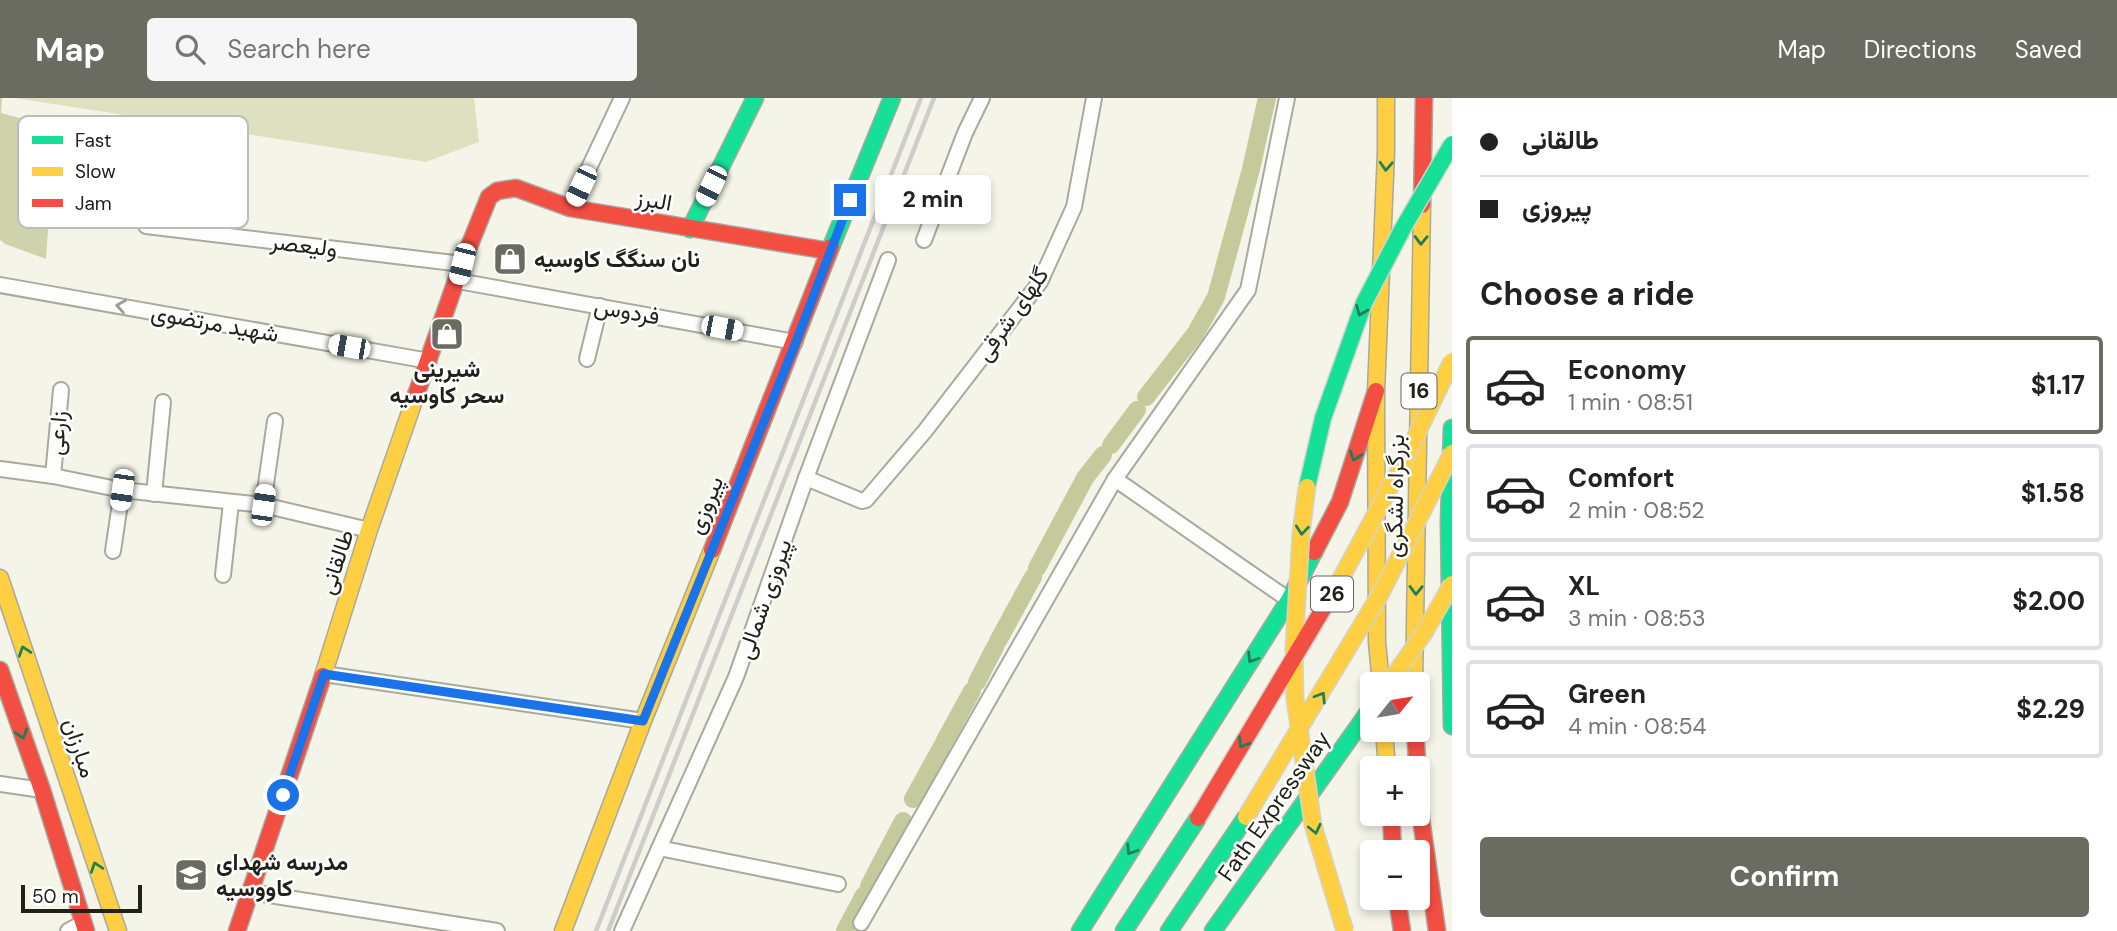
<!DOCTYPE html>
<meta charset="utf-8">
<style>
:root{--surface:#fff;--page:#f6f6f6;--text:#222;--muted:#767676;--line:#e0e0e0;--accent:#6a6b61}
body{margin:0;font-family:"DM Sans",Vazirmatn,sans-serif;background:var(--page);color:var(--text);height:100vh;display:flex;flex-direction:column;font-size:26px;white-space:nowrap}
*{box-sizing:border-box;margin:0}
p{font-size:23px;color:var(--muted)}
.icon{flex:none;width:38px;height:38px;fill:none;stroke:currentColor;stroke-width:2;stroke-linecap:round;stroke-linejoin:round}
.map{position:relative;flex:1;overflow:hidden}
.sheet{display:flex;flex-direction:column;background:var(--surface);width:665px}
.sheet>*{flex:none}
.hud{display:grid;align-content:center;height:154px;padding:0 28px;background:var(--surface)}
.needle{width:46px;rotate:60deg}
.controls{position:absolute;left:1360px;top:574px;display:grid;gap:14px}
.controls a{display:grid;place-items:center;width:70px;height:70px;border-radius:7px;background:var(--surface);box-shadow:0 4px 10px #0003;font-size:35px}
.scale{position:absolute;left:21px;bottom:18px;width:121px;box-sizing:border-box;padding-left:7px;border:4px solid #202118;border-top:0;font-size:19px;line-height:24px;white-space:nowrap;color:#202118;-webkit-text-stroke:5px #fff;paint-order:stroke}
.end{position:absolute;width:32px;height:32px;margin:-16px;border:9px solid #1a73e8;background:#fff;box-shadow:0 0 0 4px #fff}
.from{border-radius:50%}
.bubble{position:absolute;height:49px;border-radius:7px;background:var(--surface);box-shadow:0 4px 10px #0003;font-size:23px;font-weight:700;line-height:49px;text-align:center}
.car{position:absolute;width:21px;height:42px;margin:-21px -10px;border-radius:9px;box-shadow:0 0 5px 2px #0007;background:linear-gradient(#fff 24%,#345 0 40%,#fff 0 76%,#345 0 86%,#fff 0)}
.hud b{display:flex;align-items:center;gap:24px;height:66px;font-size:26px}
.hud b+b{border-top:2px solid var(--line)}
.hud i{width:18px;height:18px;background:var(--text)}
ul{padding:0;list-style:none}
li{display:flex;align-items:center;gap:21px;height:98px;margin:0 14px 10px;padding:0 14px;border:4px solid var(--line);border-radius:7px}
li div{flex:1}
li b{display:block;font-size:26px}
li em{font-style:normal;font-weight:700}
li.current{border-color:var(--accent)}
li>.icon{width:63px;height:63px;stroke-width:1.5}
h2{padding:0 28px;font-size:32px;line-height:84px}
.cta{display:flex;gap:14px;margin-top:auto;padding:14px 28px}
.cta a{flex:1;height:80px;border-radius:7px;background:var(--accent);color:#fff;font-size:28px;font-weight:700;line-height:80px;text-align:center}
header{display:flex;align-items:center;gap:42px;box-sizing:border-box;height:98px;padding:0 35px;background:var(--accent);color:#fff}
header strong{font-size:33px}
nav{display:flex;gap:38px;margin-inline-start:auto;font-size:24px}
.search{width:490px;height:63px;background:var(--page);display:flex;align-items:center;gap:18px;box-sizing:border-box;padding:0 24px;border-radius:7px;color:var(--muted);font-size:26px}
main{display:flex;flex:1;min-height:0}
.map>svg:first-child{display:block}
.green{fill:#dde1c0}
.forest{fill:#cfd3ac}
.lines{fill:none;stroke-linecap:round;stroke-linejoin:round}
.canal{stroke:#c4ca9b;stroke-width:18}
.street-casing{stroke:#a8a99f;stroke-width:18}
.fast-casing{stroke:#a8a99f;stroke-width:19}
.slow-casing{stroke:#a8a99f;stroke-width:19}
.jam-casing{stroke:#a8a99f;stroke-width:19}
.street{stroke:#fdfefc;stroke-width:14}
.fast{stroke:#16e098;stroke-width:16}
.slow{stroke:#ffcf43;stroke-width:16}
.jam{stroke:#f24e42;stroke-width:16}
.rail{stroke:#cdcdc9;stroke-width:4.5}
.fast-bridge-casing{stroke:#d3d3cd;stroke-width:19;stroke-linecap:butt}
.slow-bridge-casing{stroke:#d3d3cd;stroke-width:19;stroke-linecap:butt}
.jam-bridge-casing{stroke:#d3d3cd;stroke-width:19;stroke-linecap:butt}
.fast-bridge{stroke:#16e098;stroke-width:16}
.slow-bridge{stroke:#ffcf43;stroke-width:16}
.jam-bridge{stroke:#f24e42;stroke-width:16}
.oneway{stroke:#1b8058}
.oneway2{stroke:#9a9b95}
.route{stroke:#1a73e8;stroke-width:9}
.labels{text-anchor:middle;dominant-baseline:central;stroke-width:5;stroke-linejoin:round;paint-order:stroke}
.shield{fill:#fff;stroke:#63645d;stroke-width:2}
.shield-label{font-size:21px;font-weight:bold;fill:#202118}
.street-label{font-size:23px;fill:#202118;stroke:#fff}
.poi-label{font-size:23px;font-weight:bold;fill:#202118;stroke:#fff;text-anchor:start}
.key{fill:#fff;stroke:#bcbcba;stroke-width:2}
.key-label{font-size:19px;fill:#202118}
</style>
<header>
<strong>Map</strong>
<div class="search"><svg class="icon" aria-label="search" viewBox="0 0 24 24"><circle cx="10" cy="10" r="6"/><path d="M15 15l6 6"/></svg>Search here</div>
<nav><a>Map</a><a>Directions</a><a>Saved</a></nav>
</header>
<main>
<div class="map">
<svg width="1452" height="833" viewBox="0 0 1452 833">
<rect width="100%" height="100%" fill="#f4f5e8"/>
<polygon class="green" points="15,0 474,0 479,44 426,64"/>
<polygon class="forest" points="0,0 2,0 1,15 55,29 46,161 5,146 0,142"/>
<g class="lines">
<g class="canal">
<polyline points="1198,231 1216,199 1251,71 1267,0"/>
<polyline points="1146,299 1195,236"/>
<polyline points="1111,347 1137,312"/>
<polyline points="1037,470 1085,380 1103,357"/>
<polyline points="998,543 1033,479"/>
<polyline points="977,584 995,549"/>
<polyline points="944,644 972,593"/>
<polyline points="913,701 941,650"/>
<polyline points="869,788 903,723"/>
<polyline points="845,833 864,797"/>
</g>
<defs>
<g id="street">
<polyline points="570,110 622,0"/>
<polyline points="146,128 462,166"/>
<polyline points="924,142 965,35 982,0"/>
<polyline points="458,183 795,244"/>
<polyline points="0,187 429,263"/>
<polyline points="587,261 600,208"/>
<polyline points="0,371 53,378 122,392 263,407 369,432"/>
<polyline points="53,378 61,292"/>
<polyline points="806,380 862,403 866,402 925,333 1040,184 1074,109 1094,0"/>
<polyline points="1115,381 1289,502"/>
<polyline points="154,396 163,304"/>
<polyline points="263,407 275,323"/>
<polyline points="113,453 122,392"/>
<polyline points="223,477 231,405"/>
<polyline points="324,576 643,623"/>
<polyline points="0,686 42,692"/>
<polyline points="659,750 838,786"/>
<polyline points="250,794 497,833"/>
<polyline points="861,825 1115,381 1248,192 1287,0"/>
<polyline points="68,833 83,825"/>
<polyline points="622,833 736,579 806,380 888,162"/>
</g>
<g id="fast">
<polyline points="690,131 755,0"/>
<polyline points="831,149 892,0"/>
<polyline points="1452,330 1449,424 1452,628"/>
<polyline points="1080,833 1289,502 1314,454"/>
<polyline points="1124,833 1198,720"/>
<polyline points="1169,833 1246,719"/>
<polyline points="1213,833 1372,609"/>
</g>
<g id="slow">
<polyline points="0,480 118,833"/>
<polyline points="323,578 369,432 416,297"/>
<polyline points="1381,586 1377,544 1376,293 1386,54 1386,0"/>
<polyline points="1414,586 1422,107"/>
<polyline points="1384,632 1387,670"/>
<polyline points="563,833 643,623 712,452"/>
</g>
<g id="jam">
<polyline points="1422,107 1424,0"/>
<polyline points="416,297 462,166 489,99 497,93 516,90 570,110 829,153"/>
<polyline points="712,452 831,149"/>
<polyline points="1314,454 1340,404 1376,293"/>
<polyline points="0,572 42,692 86,833"/>
<polyline points="1415,632 1421,720 1437,833"/>
<polyline points="1391,716 1393,754"/>
<polyline points="1397,800 1402,833"/>
<polyline points="237,833 323,578"/>
</g>
</defs>
<use href="#street" class="street-casing"/>
<use href="#fast" class="fast-casing"/>
<use href="#slow" class="slow-casing"/>
<use href="#jam" class="jam-casing"/>
<use href="#street" class="street"/>
<use href="#fast" class="fast"/>
<use href="#slow" class="slow"/>
<use href="#jam" class="jam"/>
<g class="rail">
<polyline points="596,833 921,0"/>
<polyline points="608,833 934,0"/>
</g>
<defs>
<polyline id="fast-bridge" points="1307,389 1323,320 1364,205 1403,130 1452,46"/>
<g id="slow-bridge">
<polyline points="1307,389 1301,436 1294,550 1295,601 1313,727 1345,833"/>
<polyline points="1338,486 1402,367 1452,263"/>
<polyline points="1388,586 1424,535 1452,486"/>
<polyline points="1246,719 1381,495 1452,355"/>
</g>
<polyline id="jam-bridge" points="1198,720 1338,486"/>
</defs>
<use href="#fast-bridge" class="fast-bridge-casing"/>
<use href="#slow-bridge" class="slow-bridge-casing"/>
<use href="#jam-bridge" class="jam-bridge-casing"/>
<use href="#fast-bridge" class="fast-bridge"/>
<use href="#slow-bridge" class="slow-bridge"/>
<use href="#jam-bridge" class="jam-bridge"/>
</g>
<defs><path id="oneway-chevron" d="M-2-3.5L2.5 0L-2 3.5" fill="none" stroke-width="1.6" stroke-linecap="round" stroke-linejoin="round" transform="scale(1.75)"/></defs>
<g class="oneway">
<use href="#oneway-chevron" transform="translate(1386 68) rotate(93)"/>
<use href="#oneway-chevron" transform="translate(1421 142) rotate(91)"/>
<use href="#oneway-chevron" transform="translate(1361 213) rotate(112)"/>
<use href="#oneway-chevron" transform="translate(1355 358) rotate(108)"/>
<use href="#oneway-chevron" transform="translate(1302 432) rotate(96)"/>
<use href="#oneway-chevron" transform="translate(1416 492) rotate(91)"/>
<use href="#oneway-chevron" transform="translate(24 553) rotate(-108)"/>
<use href="#oneway-chevron" transform="translate(1252 560) rotate(122)"/>
<use href="#oneway-chevron" transform="translate(1321 599) rotate(-58)"/>
<use href="#oneway-chevron" transform="translate(22 636) rotate(71)"/>
<use href="#oneway-chevron" transform="translate(1243 645) rotate(121)"/>
<use href="#oneway-chevron" transform="translate(1315 731) rotate(77)"/>
<use href="#oneway-chevron" transform="translate(1131 752) rotate(122)"/>
<use href="#oneway-chevron" transform="translate(96 769) rotate(-109)"/>
</g>
<use class="oneway2" href="#oneway-chevron" transform="translate(121 208) rotate(-170)"/>
<g class="lines">
<polyline class="route" points="283,697 324,576 643,623 796,244 850,102"/>
</g>
<defs>
<symbol id="shop-square" viewBox="-11 -11 22 22"><rect x="-9" y="-9" width="18" height="18" rx="4" fill="#6a6b61" stroke="#fff"/><path d="M-5-2.5h2.3a2.7 3.5 0 0 1 5.4 0H5L5.5 6h-11ZM-1.5-2.5h3a1.5 2.3 0 0 0-3 0Z" fill="#fff"/></symbol>
<symbol id="school-square" viewBox="-11 -11 22 22"><rect x="-9" y="-9" width="18" height="18" rx="4" fill="#6a6b61" stroke="#fff"/><path d="M0-5L7-2L0 1L-7-2ZM-4 1L0 2.5L4 1V4Q0 6-4 4Z" fill="#fff"/></symbol>
</defs>
<g fill-rule="evenodd">
<use href="#shop-square" x="491" y="142" width="38" height="38"/>
<use href="#shop-square" x="428" y="217" width="38" height="38"/>
<use href="#school-square" x="172" y="758" width="38" height="38"/>
</g>
<g class="labels">
<g class="shield">
<rect x="1401.5" y="275.5" width="35" height="35" rx="5"/>
<rect x="1311" y="478.5" width="42" height="35" rx="5"/>
</g>
<g class="shield-label">
<text x="1419" y="293">16</text>
<text x="1332" y="496">26</text>
</g>
<g class="street-label">
<text transform="translate(654 102) rotate(10)">البرز</text>
<text transform="translate(304 147) rotate(7)">ولیعصر</text>
<text transform="translate(627 213) rotate(10)">فردوس</text>
<text transform="translate(1012 216) rotate(-55)">گلهای شرقی</text>
<text transform="translate(215 225) rotate(10)">شهید مرتضوی</text>
<text transform="translate(57 335) rotate(-85)">زارعی</text>
<text transform="translate(1395 398) rotate(-89)">بزرگراه لشگری</text>
<text transform="translate(705 407) rotate(-68)">پیروزی</text>
<text transform="translate(336 464) rotate(-72)">طالقانی</text>
<text transform="translate(764 501) rotate(-71)">پیروزی شمالی</text>
<text transform="translate(80 650) rotate(72)">مبارزان</text>
<text transform="translate(1274 708) rotate(-55)">Fath Expressway</text>
</g>
<g class="poi-label">
<text x="534" y="161">نان سنگگ کاوسیه</text>
<text x="447" y="271" text-anchor="middle">شیرینی<tspan x="447" dy="26">سحر کاوسیه</tspan></text>
<text x="216" y="764">مدرسه شهدای<tspan x="216" dy="26">کاووسیه</tspan></text>
</g>
</g>
<rect x="18" y="18" width="230" height="112" rx="10" class="key"/>
<rect x="32" y="38" width="31" height="8" fill="#16e098"/>
<rect x="32" y="69" width="31" height="9" fill="#ffcf43"/>
<rect x="32" y="101" width="31" height="8" fill="#f24e42"/>
<g class="key-label">
<text x="75" y="49">Fast</text>
<text x="75" y="80">Slow</text>
<text x="75" y="112">Jam</text>
</g>
</svg>
<div class="controls">
<a><svg class="needle" viewBox="-14 -14 28 28"><path d="M0-13l5 13h-10z" fill="#e53935"/><path d="M0 13l5-13h-10z" fill="#767676"/></svg></a>
<a>+</a>
<a>−</a>
</div>
<div class="scale">50 m</div>
<i class="end from" style="left:283px;top:697px"></i>
<i class="end" style="left:850px;top:102px"></i>
<div class="bubble" style="left:875px;top:77px;width:116px">2 min</div>
<i class="car" style="left:581px;top:88px;rotate:205deg"></i>
<i class="car" style="left:711px;top:88px;rotate:206deg"></i>
<i class="car" style="left:462px;top:166px;rotate:194deg"></i>
<i class="car" style="left:722px;top:230px;rotate:101deg"></i>
<i class="car" style="left:349px;top:249px;rotate:280deg"></i>
<i class="car" style="left:122px;top:392px;rotate:188deg"></i>
<i class="car" style="left:263px;top:407px;rotate:8deg"></i>
</div>
<section class="sheet">
<div class="hud">
<b><i class="from"></i>طالقانی</b>
<b><i></i>پیروزی</b>
</div>
<h2>Choose a ride</h2>
<ul>
<li class="current"><svg class="icon" aria-label="car" viewBox="0 0 24 24"><path d="M5 17H2v-5l4-1 3-4h7l3 4 3 1v5h-3M9 17h6M6 11h13"/><circle cx="7" cy="17" r="2"/><circle cx="17" cy="17" r="2"/></svg><div><b>Economy</b><p>1 min · 08:51</p></div><em>$1.17</em></li>
<li><svg class="icon" aria-label="car" viewBox="0 0 24 24"><path d="M5 17H2v-5l4-1 3-4h7l3 4 3 1v5h-3M9 17h6M6 11h13"/><circle cx="7" cy="17" r="2"/><circle cx="17" cy="17" r="2"/></svg><div><b>Comfort</b><p>2 min · 08:52</p></div><em>$1.58</em></li>
<li><svg class="icon" aria-label="car" viewBox="0 0 24 24"><path d="M5 17H2v-5l4-1 3-4h7l3 4 3 1v5h-3M9 17h6M6 11h13"/><circle cx="7" cy="17" r="2"/><circle cx="17" cy="17" r="2"/></svg><div><b>XL</b><p>3 min · 08:53</p></div><em>$2.00</em></li>
<li><svg class="icon" aria-label="car" viewBox="0 0 24 24"><path d="M5 17H2v-5l4-1 3-4h7l3 4 3 1v5h-3M9 17h6M6 11h13"/><circle cx="7" cy="17" r="2"/><circle cx="17" cy="17" r="2"/></svg><div><b>Green</b><p>4 min · 08:54</p></div><em>$2.29</em></li>
</ul>
<div class="cta"><a>Confirm</a></div>
</section>
</main>
